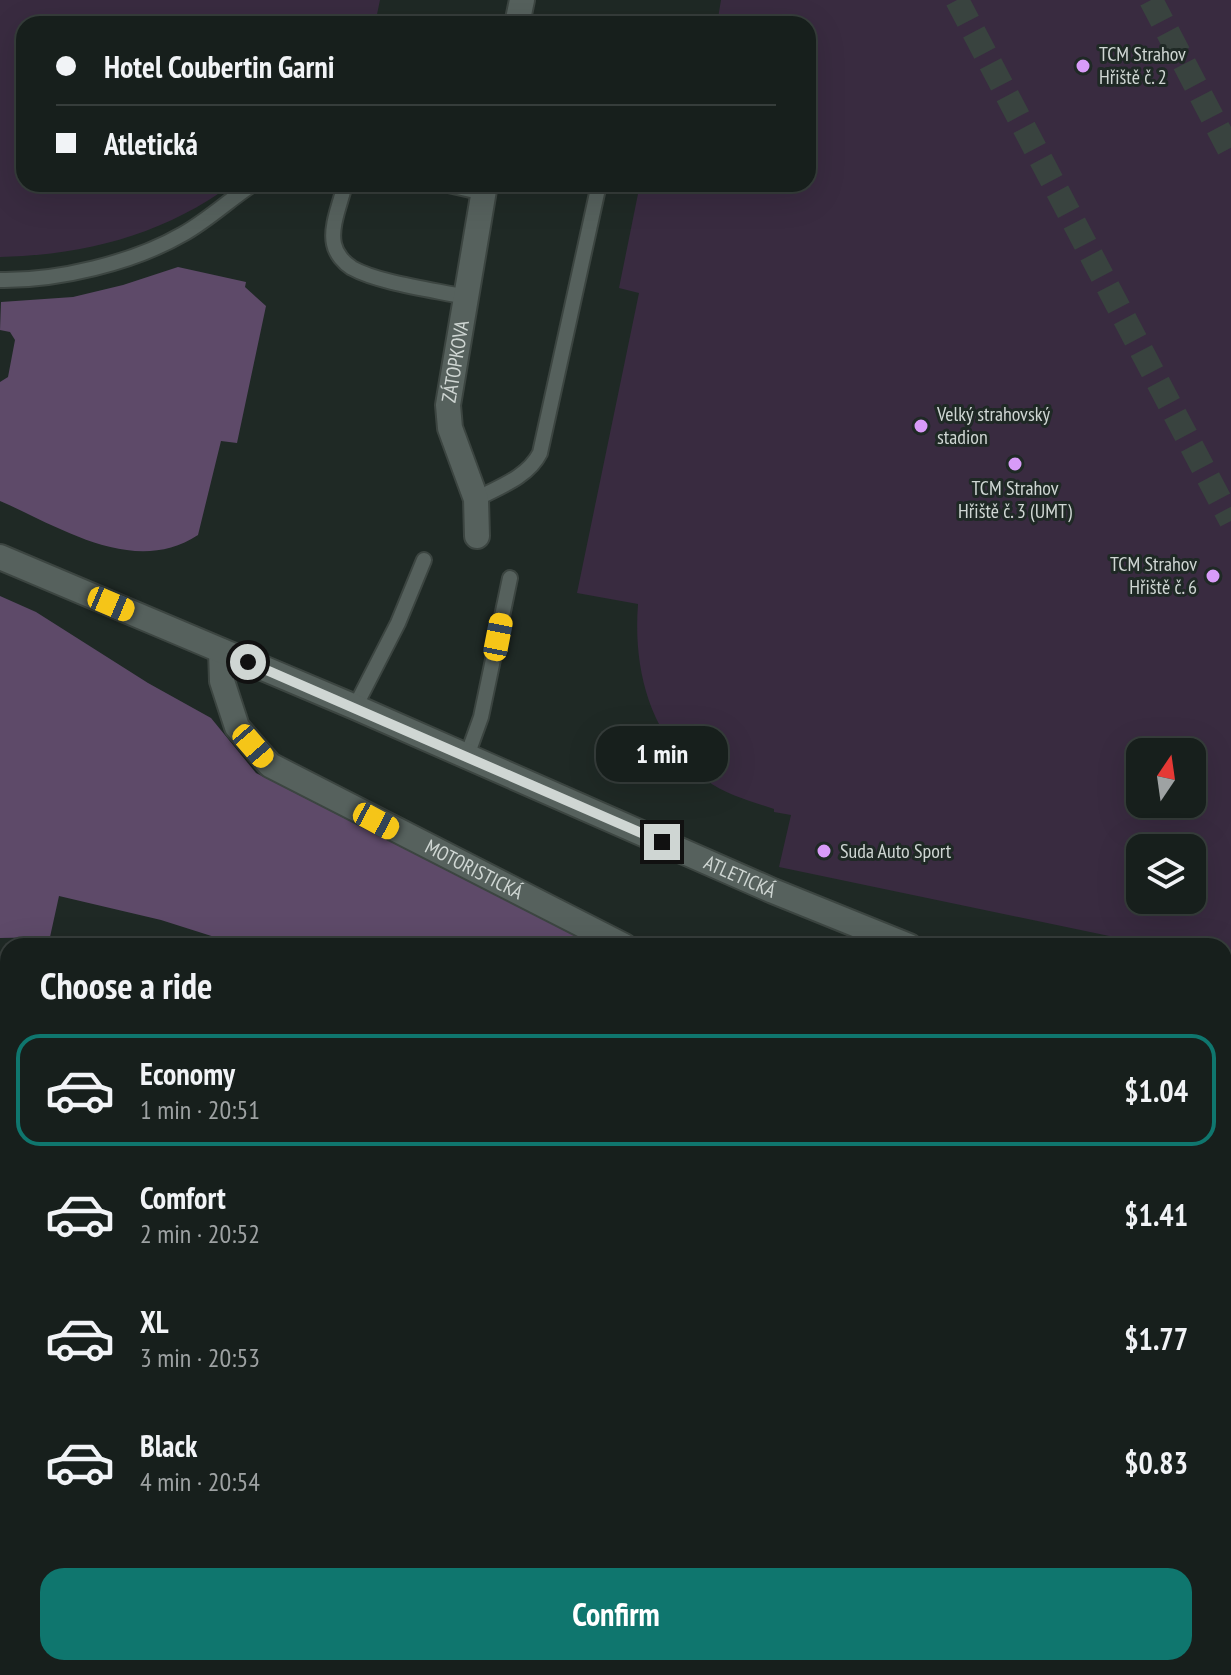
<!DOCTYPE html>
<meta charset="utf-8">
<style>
:root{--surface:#171f1c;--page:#242c29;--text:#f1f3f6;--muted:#9ea2a3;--line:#363d3b;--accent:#0f766e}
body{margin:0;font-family:"PT Sans Narrow",sans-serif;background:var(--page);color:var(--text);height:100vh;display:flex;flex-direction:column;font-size:30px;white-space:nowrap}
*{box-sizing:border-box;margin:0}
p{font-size:26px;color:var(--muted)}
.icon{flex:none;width:44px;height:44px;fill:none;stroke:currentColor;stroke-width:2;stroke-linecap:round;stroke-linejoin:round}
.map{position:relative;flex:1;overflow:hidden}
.side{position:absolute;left:0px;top:938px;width:1232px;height:738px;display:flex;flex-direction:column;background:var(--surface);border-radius:24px 24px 0 0;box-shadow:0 8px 32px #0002,0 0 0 2px var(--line)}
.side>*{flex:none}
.hud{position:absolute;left:16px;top:16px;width:800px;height:176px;border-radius:24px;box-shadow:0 8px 32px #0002,0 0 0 2px var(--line);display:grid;align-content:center;height:176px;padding:0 40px;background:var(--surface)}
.needle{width:52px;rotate:13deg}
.controls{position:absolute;left:1126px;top:738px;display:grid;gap:16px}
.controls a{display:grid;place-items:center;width:80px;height:80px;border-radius:16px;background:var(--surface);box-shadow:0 8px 32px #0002,0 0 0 2px var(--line);font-size:40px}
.end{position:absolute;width:36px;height:36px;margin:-18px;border:10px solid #cfd6d3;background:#111;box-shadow:0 0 0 4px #111}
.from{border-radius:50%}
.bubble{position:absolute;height:56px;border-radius:24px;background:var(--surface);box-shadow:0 8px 32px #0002,0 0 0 2px var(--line);font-size:26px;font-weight:700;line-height:56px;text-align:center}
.car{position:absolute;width:24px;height:48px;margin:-24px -12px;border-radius:10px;box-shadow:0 0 6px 2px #0007;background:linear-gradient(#f5c518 24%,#345 0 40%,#f5c518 0 76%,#345 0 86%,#f5c518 0)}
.hud b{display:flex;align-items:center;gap:28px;height:76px;font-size:30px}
.hud b+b{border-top:2px solid var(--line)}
.hud i{width:20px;height:20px;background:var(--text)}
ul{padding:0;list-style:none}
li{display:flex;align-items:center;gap:24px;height:112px;margin:0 16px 12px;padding:0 24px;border:4px solid transparent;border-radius:24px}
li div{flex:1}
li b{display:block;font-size:30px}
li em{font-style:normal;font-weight:700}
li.on{border-color:var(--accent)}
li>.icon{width:72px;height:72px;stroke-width:1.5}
h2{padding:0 40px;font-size:36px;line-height:96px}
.button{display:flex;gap:16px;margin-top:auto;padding:16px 40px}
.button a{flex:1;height:92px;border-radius:24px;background:var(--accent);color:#fff;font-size:32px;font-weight:700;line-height:92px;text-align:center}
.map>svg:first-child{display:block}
.green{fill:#392b40;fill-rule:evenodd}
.forest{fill:#5e4a69}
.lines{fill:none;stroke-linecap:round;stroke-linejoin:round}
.highway-tunnel{stroke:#39433f;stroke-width:24;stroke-dasharray:24 12;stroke-linecap:butt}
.lane-casing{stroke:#3c4541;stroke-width:18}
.street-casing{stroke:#3c4541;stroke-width:28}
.secondary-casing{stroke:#3c4541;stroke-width:28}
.lane{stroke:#56615d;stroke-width:14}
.street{stroke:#56615d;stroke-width:24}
.secondary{stroke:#56615d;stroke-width:24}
.route{stroke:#cfd6d3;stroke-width:10}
.poi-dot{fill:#d89bf8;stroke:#1f2925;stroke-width:3}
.labels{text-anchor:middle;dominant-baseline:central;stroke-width:6;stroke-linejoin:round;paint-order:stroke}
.poi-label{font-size:20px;fill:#cfd6d3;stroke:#1f2925;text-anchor:start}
.street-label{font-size:20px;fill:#cfd6d3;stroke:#1f2925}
</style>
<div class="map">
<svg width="1231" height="1675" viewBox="0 0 1231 1675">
<rect width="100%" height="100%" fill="#1f2925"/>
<g class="green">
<path d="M0,0H380L375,24H24V184H232C164,235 84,255 0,257Z"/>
<path d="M721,0H1231V961L1224,960V946H1157L779,867L791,815L774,812V809C751,801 726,795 706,780C650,737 633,671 638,604L577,593L639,293L619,288L640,184H808V24H717ZM1192,752V804H1140V752ZM1192,848V900H1140V848Z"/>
<path d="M0,1004L8,1006C8,1028 11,1119 0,1133Z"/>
<polygon points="8,1250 8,1393 0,1395 0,1251"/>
<polygon points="0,1627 8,1629 8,1668 155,1668 179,1675 0,1675"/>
<polygon points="645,1668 716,1668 725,1675 650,1675"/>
</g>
<g class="forest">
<path d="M178,267L246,282L245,287L266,306L237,443L221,441L198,535C134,577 60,527 0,501V382L8,377L15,340L10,332L0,330L1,302L73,297L123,285Z"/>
<polygon points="0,596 36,612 148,683 211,718 256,773 595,946 243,946 161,920 59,896 50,937 0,938"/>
</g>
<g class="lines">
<g class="highway-tunnel">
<polyline points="957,0 1231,521"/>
<polyline points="1151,0 1231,153"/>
</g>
<defs>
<g id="lane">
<path d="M345,184C341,202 330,226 334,244C336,254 344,263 352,268C379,283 434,290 466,297"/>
<polyline points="444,184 484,193"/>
<path d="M0,280C57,281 133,263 183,234C208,220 229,200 253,184"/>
<path d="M476,499C499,487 528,477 540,453L599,184"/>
<polyline points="355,707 398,623 424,560"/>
<polyline points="467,756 481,717 510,578"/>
<polyline points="0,1241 8,1239"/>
<polyline points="1224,1370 1231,1373"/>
<polyline points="0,1463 8,1465"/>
</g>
<g id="street">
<polyline points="517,24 522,0"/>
<path id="s1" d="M477,536L476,499L450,428L448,405L485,184"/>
<path id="s2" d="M221,651L222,681L237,727L270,765L624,946"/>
<polyline points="0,1402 8,1401"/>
<polyline points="0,1607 8,1609"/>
<polyline points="225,1668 251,1675"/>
<polyline points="630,1668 635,1675"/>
</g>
<g id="secondary">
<path id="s3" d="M0,557L355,707L773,891L909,946"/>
<polyline points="0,976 8,976"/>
<polyline points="1224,1063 1231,1067"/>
<polyline points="0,1170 8,1173"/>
<polyline points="1224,1194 1231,1164"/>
<polyline points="792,1668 803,1675"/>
</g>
</defs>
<use href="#lane" class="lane-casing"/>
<use href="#street" class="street-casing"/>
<use href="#secondary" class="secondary-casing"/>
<use href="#lane" class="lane"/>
<use href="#street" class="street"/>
<use href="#secondary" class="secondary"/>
</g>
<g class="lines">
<polyline class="route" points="248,662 662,842"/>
</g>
<g class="poi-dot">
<circle cx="1083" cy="66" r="8"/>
<circle cx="921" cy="426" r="8"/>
<circle cx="1015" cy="464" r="8"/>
<circle cx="1213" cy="576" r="8"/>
<circle cx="824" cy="851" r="8"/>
</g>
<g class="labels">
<g class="poi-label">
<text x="1099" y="54">TCM Strahov<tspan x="1099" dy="23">Hřiště č. 2</tspan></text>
<text x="937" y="414">Velký strahovský<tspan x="937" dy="23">stadion</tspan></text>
<text x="1015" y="488" text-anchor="middle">TCM Strahov<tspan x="1015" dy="23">Hřiště č. 3 (UMT)</tspan></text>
<text x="1197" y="564" text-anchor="end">TCM Strahov<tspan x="1197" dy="23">Hřiště č. 6</tspan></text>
<text x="840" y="851">Suda Auto Sport</text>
</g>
<g class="street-label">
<text stroke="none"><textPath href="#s1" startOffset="180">ZÁTOPKOVA</textPath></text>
<text stroke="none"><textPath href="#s2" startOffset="358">MOTORISTICKÁ</textPath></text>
<text stroke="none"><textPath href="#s3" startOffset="806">ATLETICKÁ</textPath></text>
</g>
</g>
</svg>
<div class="controls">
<a><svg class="needle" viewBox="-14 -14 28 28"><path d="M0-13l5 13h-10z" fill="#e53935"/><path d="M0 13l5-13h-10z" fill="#9ea2a3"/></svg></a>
<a><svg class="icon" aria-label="layers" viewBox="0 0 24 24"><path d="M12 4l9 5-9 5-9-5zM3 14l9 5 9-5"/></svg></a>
</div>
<i class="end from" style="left:248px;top:662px"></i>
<i class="end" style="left:662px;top:842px"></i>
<div class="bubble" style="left:596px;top:726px;width:132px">1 min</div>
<i class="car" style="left:111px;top:604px;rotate:113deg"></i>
<i class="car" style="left:498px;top:637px;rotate:11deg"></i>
<i class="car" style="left:253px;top:746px;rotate:139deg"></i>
<i class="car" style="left:376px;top:821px;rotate:118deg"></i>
<div class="hud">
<b><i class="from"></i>Hotel Coubertin Garni</b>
<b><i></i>Atletická</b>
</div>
<section class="side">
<h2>Choose a ride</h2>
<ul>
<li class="on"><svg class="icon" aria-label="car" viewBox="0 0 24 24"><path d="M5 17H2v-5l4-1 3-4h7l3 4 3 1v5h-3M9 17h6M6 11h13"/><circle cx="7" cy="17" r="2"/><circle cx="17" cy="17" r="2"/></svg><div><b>Economy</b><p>1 min · 20:51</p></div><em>$1.04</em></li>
<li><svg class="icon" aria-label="car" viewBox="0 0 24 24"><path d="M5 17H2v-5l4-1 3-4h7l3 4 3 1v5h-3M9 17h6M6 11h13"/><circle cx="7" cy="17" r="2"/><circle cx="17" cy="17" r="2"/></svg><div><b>Comfort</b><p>2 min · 20:52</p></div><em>$1.41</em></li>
<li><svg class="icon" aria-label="car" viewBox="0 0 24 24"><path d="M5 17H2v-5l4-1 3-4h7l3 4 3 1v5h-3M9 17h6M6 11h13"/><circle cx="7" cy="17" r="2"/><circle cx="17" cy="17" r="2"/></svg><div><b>XL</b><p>3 min · 20:53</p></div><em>$1.77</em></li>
<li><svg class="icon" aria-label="car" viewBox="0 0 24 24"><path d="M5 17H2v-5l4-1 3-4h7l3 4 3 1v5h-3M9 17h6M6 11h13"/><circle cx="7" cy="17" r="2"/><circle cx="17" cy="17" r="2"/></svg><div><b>Black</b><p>4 min · 20:54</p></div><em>$0.83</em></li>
</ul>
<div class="button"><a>Confirm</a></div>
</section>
</div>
